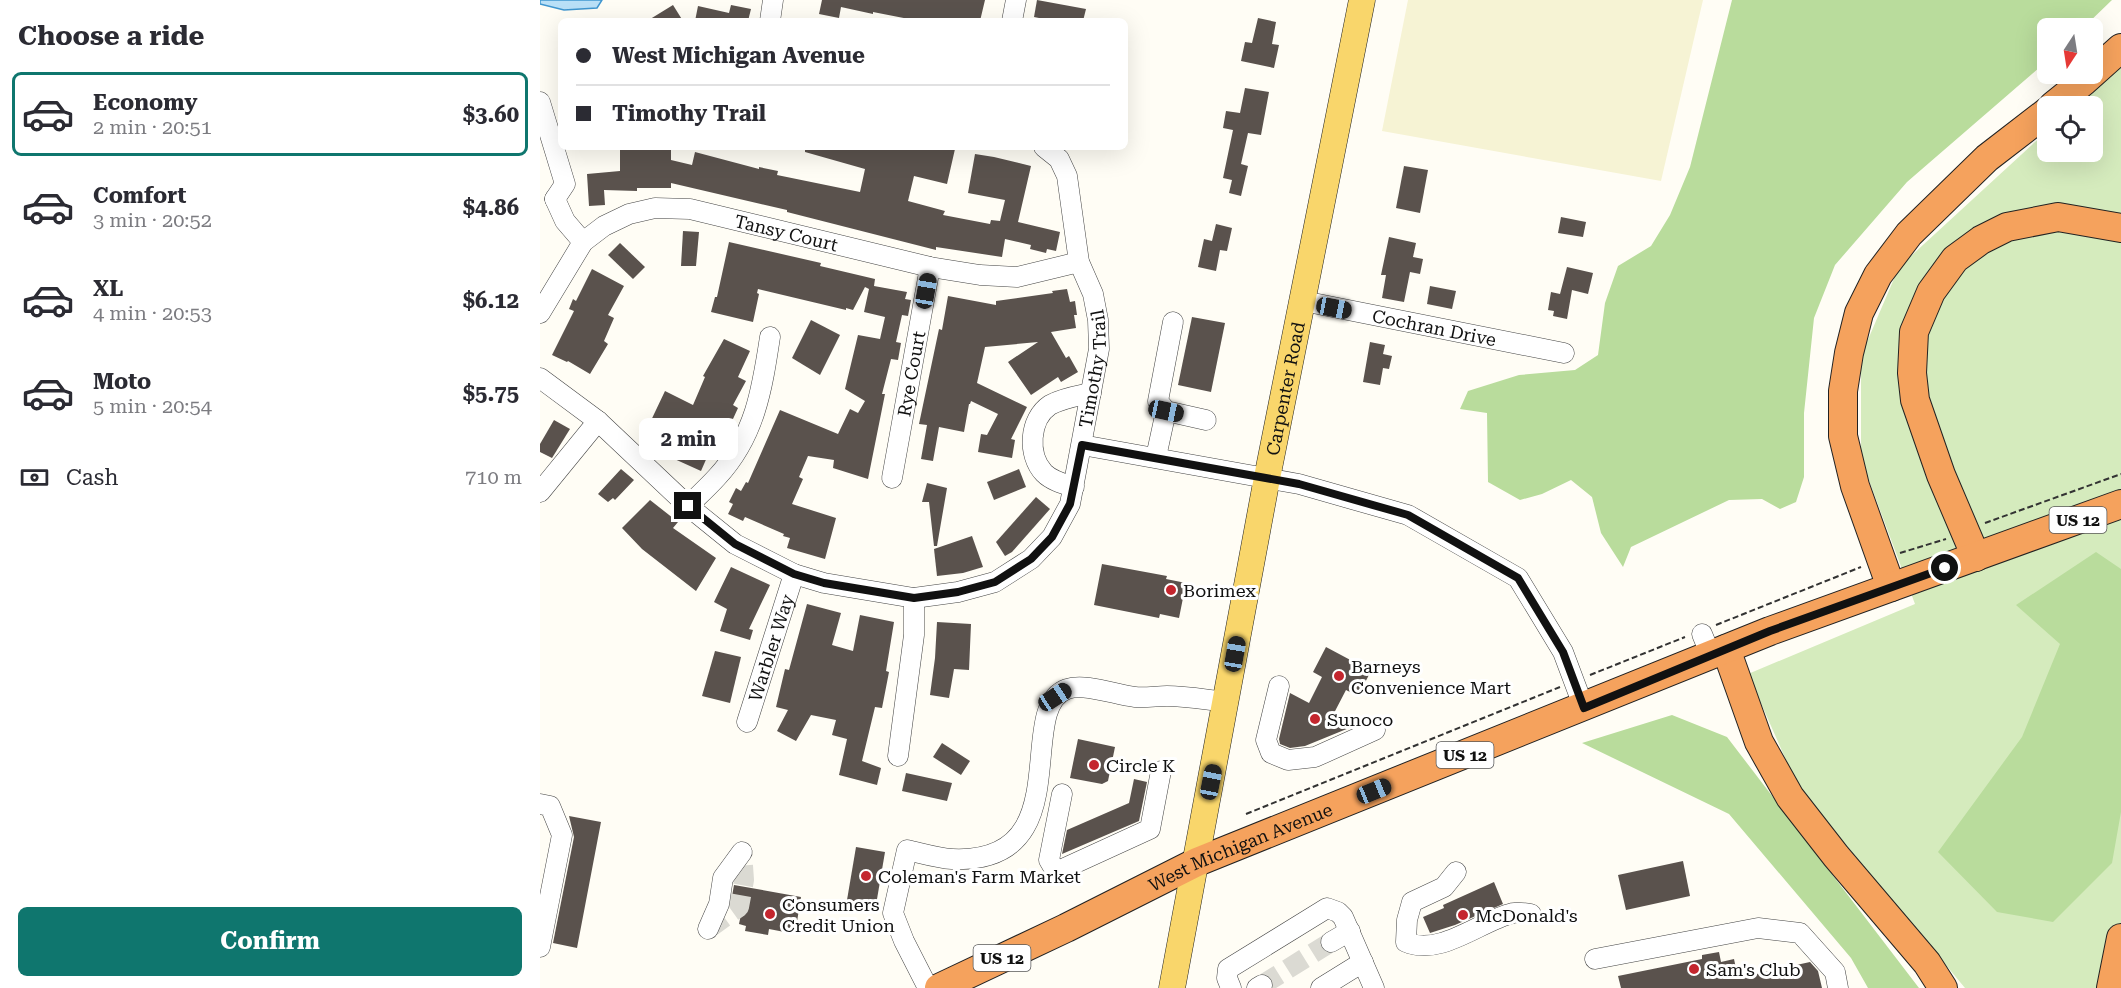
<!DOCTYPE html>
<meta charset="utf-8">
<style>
:root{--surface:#fff;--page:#f7f7f7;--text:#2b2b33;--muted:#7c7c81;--line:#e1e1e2;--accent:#0f766e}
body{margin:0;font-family:"Roboto Serif",serif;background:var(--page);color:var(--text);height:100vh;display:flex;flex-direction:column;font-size:22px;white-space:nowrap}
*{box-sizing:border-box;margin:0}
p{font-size:20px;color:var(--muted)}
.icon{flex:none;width:33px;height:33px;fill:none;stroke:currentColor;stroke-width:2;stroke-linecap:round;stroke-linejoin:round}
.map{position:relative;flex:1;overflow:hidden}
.panel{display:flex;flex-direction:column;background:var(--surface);width:540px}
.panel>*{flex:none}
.guide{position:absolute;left:18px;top:18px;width:570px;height:132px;border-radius:9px;box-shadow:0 6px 24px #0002;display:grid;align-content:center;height:132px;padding:0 18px;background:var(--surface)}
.needle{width:39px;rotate:192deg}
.buttons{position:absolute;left:1497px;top:18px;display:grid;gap:12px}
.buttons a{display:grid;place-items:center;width:66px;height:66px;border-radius:9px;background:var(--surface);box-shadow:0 6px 24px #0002;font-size:30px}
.end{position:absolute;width:27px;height:27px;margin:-14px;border:8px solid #111;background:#fff;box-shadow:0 0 0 3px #fff}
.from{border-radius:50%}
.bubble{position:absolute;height:42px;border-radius:9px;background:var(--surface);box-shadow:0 6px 24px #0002;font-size:20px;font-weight:700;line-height:42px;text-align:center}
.car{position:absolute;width:18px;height:36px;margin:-18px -9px;border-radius:8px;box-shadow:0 0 4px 2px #0007;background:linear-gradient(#222 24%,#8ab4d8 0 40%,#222 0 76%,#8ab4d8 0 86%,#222 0)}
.guide b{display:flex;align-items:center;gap:21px;height:57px;font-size:22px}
.guide b+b{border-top:2px solid var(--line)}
.guide i{width:15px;height:15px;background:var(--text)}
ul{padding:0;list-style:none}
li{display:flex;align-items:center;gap:18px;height:84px;margin:0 12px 9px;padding:0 6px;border:3px solid transparent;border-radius:9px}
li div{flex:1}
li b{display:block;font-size:22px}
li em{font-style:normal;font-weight:700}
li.current{border-color:var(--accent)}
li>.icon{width:54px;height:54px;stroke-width:1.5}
h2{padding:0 18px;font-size:27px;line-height:72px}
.pay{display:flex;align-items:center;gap:15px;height:66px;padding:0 18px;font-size:22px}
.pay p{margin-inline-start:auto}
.action{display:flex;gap:12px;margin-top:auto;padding:12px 18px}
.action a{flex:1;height:69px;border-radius:9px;background:var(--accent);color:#fff;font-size:24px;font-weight:700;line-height:69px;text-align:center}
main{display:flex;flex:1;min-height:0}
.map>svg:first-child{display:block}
.farmland{fill:#f6f3d4}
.green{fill:#d5ebbd}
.forest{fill:#b9dc9c}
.water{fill:#b9e0f7;stroke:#3f96cf;stroke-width:1.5}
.building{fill:#5a524d}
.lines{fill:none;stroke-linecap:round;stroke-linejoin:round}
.minor-tunnel{stroke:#dbdad3;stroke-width:20;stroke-dasharray:20 10;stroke-linecap:butt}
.minor-casing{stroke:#444;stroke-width:21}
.major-casing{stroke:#222;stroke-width:27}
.highway-casing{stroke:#222;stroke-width:30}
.path{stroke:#333;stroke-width:2;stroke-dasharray:6 3;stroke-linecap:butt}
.minor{stroke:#fff;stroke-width:20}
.major{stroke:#f9d66b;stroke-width:26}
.highway{stroke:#f5a25d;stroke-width:28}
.route{stroke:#111;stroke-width:8}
.poi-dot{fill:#c4262e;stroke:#fff;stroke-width:2}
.labels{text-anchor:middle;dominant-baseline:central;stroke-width:6;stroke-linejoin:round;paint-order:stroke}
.shield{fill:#fff;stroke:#585858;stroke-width:1.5}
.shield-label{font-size:16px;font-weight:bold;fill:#111}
.street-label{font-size:18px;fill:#111;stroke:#fff}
.poi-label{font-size:18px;fill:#111;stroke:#fff;text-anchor:start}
</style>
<main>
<section class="panel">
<h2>Choose a ride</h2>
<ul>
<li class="current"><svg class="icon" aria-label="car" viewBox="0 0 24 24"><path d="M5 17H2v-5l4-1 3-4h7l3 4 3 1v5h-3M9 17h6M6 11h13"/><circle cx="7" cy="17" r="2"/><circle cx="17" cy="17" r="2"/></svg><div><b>Economy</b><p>2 min · 20:51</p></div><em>$3.60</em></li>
<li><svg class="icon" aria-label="car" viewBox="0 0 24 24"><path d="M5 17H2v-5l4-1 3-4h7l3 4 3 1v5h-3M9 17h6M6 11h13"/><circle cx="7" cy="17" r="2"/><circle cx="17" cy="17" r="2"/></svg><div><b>Comfort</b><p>3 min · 20:52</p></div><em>$4.86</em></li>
<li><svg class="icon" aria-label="car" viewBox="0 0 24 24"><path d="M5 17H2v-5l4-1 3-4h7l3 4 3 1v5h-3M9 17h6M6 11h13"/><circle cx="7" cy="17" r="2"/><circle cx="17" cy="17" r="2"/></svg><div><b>XL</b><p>4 min · 20:53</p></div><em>$6.12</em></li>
<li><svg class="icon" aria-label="car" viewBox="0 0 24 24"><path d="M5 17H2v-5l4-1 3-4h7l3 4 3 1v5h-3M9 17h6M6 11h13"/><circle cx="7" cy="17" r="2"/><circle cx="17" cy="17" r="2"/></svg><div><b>Moto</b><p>5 min · 20:54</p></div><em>$5.75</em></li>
</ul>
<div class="pay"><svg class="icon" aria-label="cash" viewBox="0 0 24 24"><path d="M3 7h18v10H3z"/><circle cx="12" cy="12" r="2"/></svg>Cash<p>710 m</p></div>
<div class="action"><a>Confirm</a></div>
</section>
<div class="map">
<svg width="1581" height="988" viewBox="0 0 1581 988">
<rect width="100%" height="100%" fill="#fffdf5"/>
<polygon class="farmland" points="868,0 1163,0 1121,181 842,131"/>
<polygon class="green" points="1581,66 1581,988 1425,988 1258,787 1208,674 1375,604 1321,459 1321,356 1359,267 1507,131 1508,152 1552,152 1552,106 1535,106"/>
<g class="forest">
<polygon points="1192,0 1572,0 1543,28 1508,28 1507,61 1367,182 1295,265 1274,318 1264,413 1264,477 1256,502 1240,509 1222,499 1189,500 1091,547 1083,567 1061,533 1052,497 1031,480 1002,494 980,500 948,482 947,413 920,409 928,391 979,375 1035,370 1058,355 1065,303 1078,266 1111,246 1130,215 1150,167"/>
<polygon points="1556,552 1581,569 1581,812 1572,863 1513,922 1457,912 1398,852 1482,737 1520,644 1476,605"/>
<polygon points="1132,715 1187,737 1379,988 1328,988 1311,958 1189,814 1042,743"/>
</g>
<polygon class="water" points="0,0 62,0 57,8 24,10 0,4"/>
<g class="building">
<polygon points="282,0 445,0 440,21 379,21 333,12 333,14 301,7 299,18 279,14"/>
<polygon points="497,0 546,9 543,21 514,21 494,17"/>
<polygon points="133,5 143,21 107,21"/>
<polygon points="191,5 211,9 208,21 155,21 158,6 189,13"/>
<polygon points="718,18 736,22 732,44 739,45 734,68 701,61 705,42 712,43"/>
<polygon points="705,88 729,92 721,135 708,133 701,164 708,166 701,196 689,193 692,180 683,178 693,130 683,128 686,111 700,113"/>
<polygon points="80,147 131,147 131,160 152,165 155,152 219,169 219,167 238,171 237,175 320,192 325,169 265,152 265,147 405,147 415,149 407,184 374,176 368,201 405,211 403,215 450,224 451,220 460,221 465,200 428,193 435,154 454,157 491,166 478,222 520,232 516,251 507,249 506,253 490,249 491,245 465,239 462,257 396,247 396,250 247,212 247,210 131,183 131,188 97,188 97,191 64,190 65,205 49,206 47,174 80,171"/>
<polygon points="864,166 888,170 880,213 856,208"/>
<polygon points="1021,217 1046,222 1043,237 1018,233"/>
<polygon points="676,224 692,228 687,251 680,250 676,271 658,267 664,239 672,241"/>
<polygon points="143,231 159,232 156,266 141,266"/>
<polygon points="849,237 876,243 873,257 883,259 880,274 870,272 864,302 842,298 846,275 841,275"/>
<polygon points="189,242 281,263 280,266 335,279 334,286 367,292 365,299 371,300 368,316 362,315 356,342 361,343 358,360 351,359 342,394 345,394 328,479 293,468 294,460 268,456 259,477 263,479 252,504 296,518 285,559 247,548 250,538 243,536 244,534 205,517 203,521 188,514 193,504 189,502 196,488 201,491 206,482 208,483 240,410 298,434 310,409 318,413 325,401 305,389 318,335 340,339 345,317 324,312 329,289 325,287 313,310 306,308 306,310 218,289 217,293 219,294 213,322 171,312 175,297 177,297"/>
<polygon points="80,243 105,267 93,279 68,255"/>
<polygon points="1027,267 1053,273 1048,294 1032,290 1027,319 1013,316 1014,311 1008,310 1011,292 1020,294"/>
<polygon points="52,269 84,286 68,315 74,318 64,341 68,344 50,374 28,361 27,362 12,355 34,311 29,309 33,299 36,301"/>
<polygon points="890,286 916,291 912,309 887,304"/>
<polygon points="527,289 530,302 535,301 537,315 534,315 536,328 511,332 526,358 529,356 538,372 521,382 518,377 491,395 468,362 498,342 445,347 437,383 487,407 471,439 475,440 472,458 438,452 441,434 447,435 458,414 431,401 430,404 429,404 424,432 399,427 393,461 381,459 387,425 379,424 399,329 402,330 408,296 456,305 456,301 513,293 512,291"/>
<polygon points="652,317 685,323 671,392 638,385"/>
<polygon points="271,320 300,335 280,375 252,358"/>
<polygon points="184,339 210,351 198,377 206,381 193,405 198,408 182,443 175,439 161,471 130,457 135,445 106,431 125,391 153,405 165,377 163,376"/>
<polygon points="830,342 845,345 843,354 852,356 849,369 843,368 840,385 823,382"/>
<polygon points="14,420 30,429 12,458 0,452 0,444"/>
<polygon points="81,469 94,480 75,500 73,498 68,502 58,494"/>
<polygon points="479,469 486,487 454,500 447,482"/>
<polygon points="387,483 407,488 397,546 394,546 389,502 382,502"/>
<polygon points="496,497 510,509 472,552 465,556 456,542"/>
<polygon points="110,500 138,522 133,528 176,558 156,591 102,549 82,528"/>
<polygon points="432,536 443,567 423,573 397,576 394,549"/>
<polygon points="562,564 627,576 626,579 646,583 639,618 620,614 619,618 554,605"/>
<polygon points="191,567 230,585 209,629 213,630 210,640 180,631 187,609 174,602"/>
<polygon points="267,604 301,613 292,645 313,651 320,615 354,622 346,671 349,672 342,708 335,707 322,761 341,768 337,785 299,775 307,739 292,735 296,720 271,715 256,741 237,731 248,710 236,707 245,669 249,670"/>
<polygon points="397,622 431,624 429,670 414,669 409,698 390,695 395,658"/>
<polygon points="786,647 831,671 818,696 806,690 793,715 814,726 765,746 750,748 740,744 739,739 750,693 769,703 782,677 773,672"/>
<polygon points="175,651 201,657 190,703 162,696"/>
<polygon points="538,739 575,747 568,781 562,784 530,778"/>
<polygon points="402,743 430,761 421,775 393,757"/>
<polygon points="366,773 412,783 407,801 362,791"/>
<polygon points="594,779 607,782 599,821 522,854 527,830 589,803"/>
<polygon points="29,816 61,822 37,948 13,943 34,837"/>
<polygon points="316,847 345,852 336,905 307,900"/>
<polygon points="1143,861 1150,896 1086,910 1078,875"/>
<polygon points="954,882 963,904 915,925 890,933 883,917 904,908 903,905"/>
<polygon points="194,885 261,897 255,934 229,929 228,935 205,931 206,926 199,924 203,904 191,902"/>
<polygon points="1179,952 1181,962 1194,959 1198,978 1270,962 1278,971 1282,988 1081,988 1078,976 1162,959 1162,955"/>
</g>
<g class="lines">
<g class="minor-tunnel">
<polyline points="168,929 199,907 204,880 202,852"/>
<polyline points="722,985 791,942"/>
</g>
<defs>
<g id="minor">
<polyline points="230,21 233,0"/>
<polyline points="472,21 476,0"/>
<polyline points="0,102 25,184 15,199"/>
<polyline points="15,199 25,221 43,242"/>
<path id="s1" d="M763,301L1024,353"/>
<path id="s2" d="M0,313L43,242L64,226L89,214L115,208L150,209L390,267L440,275L477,277L539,262"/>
<polyline points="633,322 618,401 626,411 666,420"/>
<path id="s3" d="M0,378L58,421L148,506L195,544L254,574L284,583L374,598L418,592L455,582L491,559L512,537L530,504L559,349L558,320L553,294L539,262L527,176L519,159L504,147"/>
<polyline points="542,445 759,484 868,515 978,578 1023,652 1044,708"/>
<polyline points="616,457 626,411"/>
<path id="s4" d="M352,478L390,267"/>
<path d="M534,487C524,484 512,481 504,473C487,455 489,419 510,405C523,398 537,396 551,393"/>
<polyline points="0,492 58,421"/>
<path d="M148,506C157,497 168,487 177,477C215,436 222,390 230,337"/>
<polyline points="1162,634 1171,656"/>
<polyline points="739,686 726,740 731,753 748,760 775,757 835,730"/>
<path id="s5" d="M207,722L254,574"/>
<polyline points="358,756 374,635 374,598"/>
<polyline points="522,794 509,860 516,872 610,829 621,771"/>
<polyline points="0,804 10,806 22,835 0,947"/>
<path d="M916,872L904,887L872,902L867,920L866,942C900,957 940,921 973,913C978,912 985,913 991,914"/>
<polyline points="168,929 179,904 183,878 202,852"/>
<polyline points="791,942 810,931"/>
<polyline points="1055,959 1218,928 1260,933 1295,972 1298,988"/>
<path d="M388,988L364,941L353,913L367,850C381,853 397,858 412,859C542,865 473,708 527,689C546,683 576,695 595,697C606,698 617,696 627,696C647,696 667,700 686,702"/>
<polyline points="691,988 687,978 688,969 787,908 798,912 803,917 834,988"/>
<polyline points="717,988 722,985"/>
<polyline points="781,988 823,962"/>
</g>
<g id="major">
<path id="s6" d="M632,988L727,478L822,0"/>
</g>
<g id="highway">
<polyline points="1513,106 1544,81 1581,48"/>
<polyline points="1436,557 1401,475 1375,400 1372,373 1374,332 1391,292 1415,259 1441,240 1467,227 1518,217 1581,228"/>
<polyline points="1351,587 1315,486 1303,436 1303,391 1309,353 1319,313 1338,275 1369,234 1447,158 1508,111"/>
<polyline points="1186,649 1219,742 1250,797 1296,856 1387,963 1403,988"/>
<path id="s7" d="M399,988L526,928L657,862L1230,631L1581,504"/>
<polyline points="1571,988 1581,938"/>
</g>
</defs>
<use href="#minor" class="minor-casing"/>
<use href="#major" class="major-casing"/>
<use href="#highway" class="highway-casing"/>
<g class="path">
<polyline points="1445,523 1581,474"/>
<polyline points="1360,553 1406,539"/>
<polyline points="1176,625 1321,567"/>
<polyline points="1050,675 1145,637"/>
<polyline points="706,814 1020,687"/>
</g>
<use href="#minor" class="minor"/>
<use href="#major" class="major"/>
<use href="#highway" class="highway"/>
</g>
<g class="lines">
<polyline class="route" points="148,506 195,544 254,574 284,583 374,598 418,592 455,582 491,559 512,537 530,504 542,445 759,484 868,515 978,578 1023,652 1044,708 1230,631 1405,568"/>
</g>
<g class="poi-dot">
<circle cx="631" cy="590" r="6"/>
<circle cx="799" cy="676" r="6"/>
<circle cx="775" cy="719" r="6"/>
<circle cx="554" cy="765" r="6"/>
<circle cx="326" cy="876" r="6"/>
<circle cx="230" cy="914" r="6"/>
<circle cx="923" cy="915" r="6"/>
<circle cx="1154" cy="969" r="6"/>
</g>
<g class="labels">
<g class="shield">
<rect x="1509.5" y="507" width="57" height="26" rx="4.5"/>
<rect x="896.5" y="742" width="57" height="26" rx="4.5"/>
<rect x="433.5" y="945" width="57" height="26" rx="4.5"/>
</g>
<g class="shield-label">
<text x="1538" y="520">US 12</text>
<text x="925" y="755">US 12</text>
<text x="462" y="958">US 12</text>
</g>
<g class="street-label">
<text stroke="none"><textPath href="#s2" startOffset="298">Tansy Court</textPath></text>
<text stroke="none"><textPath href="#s1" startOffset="134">Cochran Drive</textPath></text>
<text stroke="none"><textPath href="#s3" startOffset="776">Timothy Trail</textPath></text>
<text stroke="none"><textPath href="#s4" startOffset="106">Rye Court</textPath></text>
<text stroke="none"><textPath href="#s6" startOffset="610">Carpenter Road</textPath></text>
<text stroke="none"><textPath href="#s5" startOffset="78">Warbler Way</textPath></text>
<text stroke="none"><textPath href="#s7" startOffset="333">West Michigan Avenue</textPath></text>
</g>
<g class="poi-label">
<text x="643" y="590">Borimex</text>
<text x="811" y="666">Barneys<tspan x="811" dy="21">Convenience Mart</tspan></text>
<text x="787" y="719">Sunoco</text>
<text x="566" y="765">Circle K</text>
<text x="338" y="876">Coleman's Farm Market</text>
<text x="242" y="904">Consumers<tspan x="242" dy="21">Credit Union</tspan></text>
<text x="935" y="915">McDonald's</text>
<text x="1166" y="969">Sam's Club</text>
</g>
</g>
</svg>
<div class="buttons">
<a><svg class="needle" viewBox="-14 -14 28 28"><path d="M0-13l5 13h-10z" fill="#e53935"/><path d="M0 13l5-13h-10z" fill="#7c7c81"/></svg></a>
<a><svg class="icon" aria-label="locate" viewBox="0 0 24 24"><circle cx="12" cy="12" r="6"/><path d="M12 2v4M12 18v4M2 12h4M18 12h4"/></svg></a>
</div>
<i class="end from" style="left:1405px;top:568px"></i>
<i class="end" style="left:148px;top:506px"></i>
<div class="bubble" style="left:99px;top:418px;width:99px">2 min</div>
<i class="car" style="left:386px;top:291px;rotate:10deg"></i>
<i class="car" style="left:794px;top:308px;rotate:101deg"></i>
<i class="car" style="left:626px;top:411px;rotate:102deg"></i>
<i class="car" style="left:695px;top:654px;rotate:10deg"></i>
<i class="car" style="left:515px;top:697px;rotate:57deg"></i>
<i class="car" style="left:671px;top:782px;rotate:11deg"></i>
<i class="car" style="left:834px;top:791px;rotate:68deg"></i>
<div class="guide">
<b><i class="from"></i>West Michigan Avenue</b>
<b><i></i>Timothy Trail</b>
</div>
</div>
</main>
